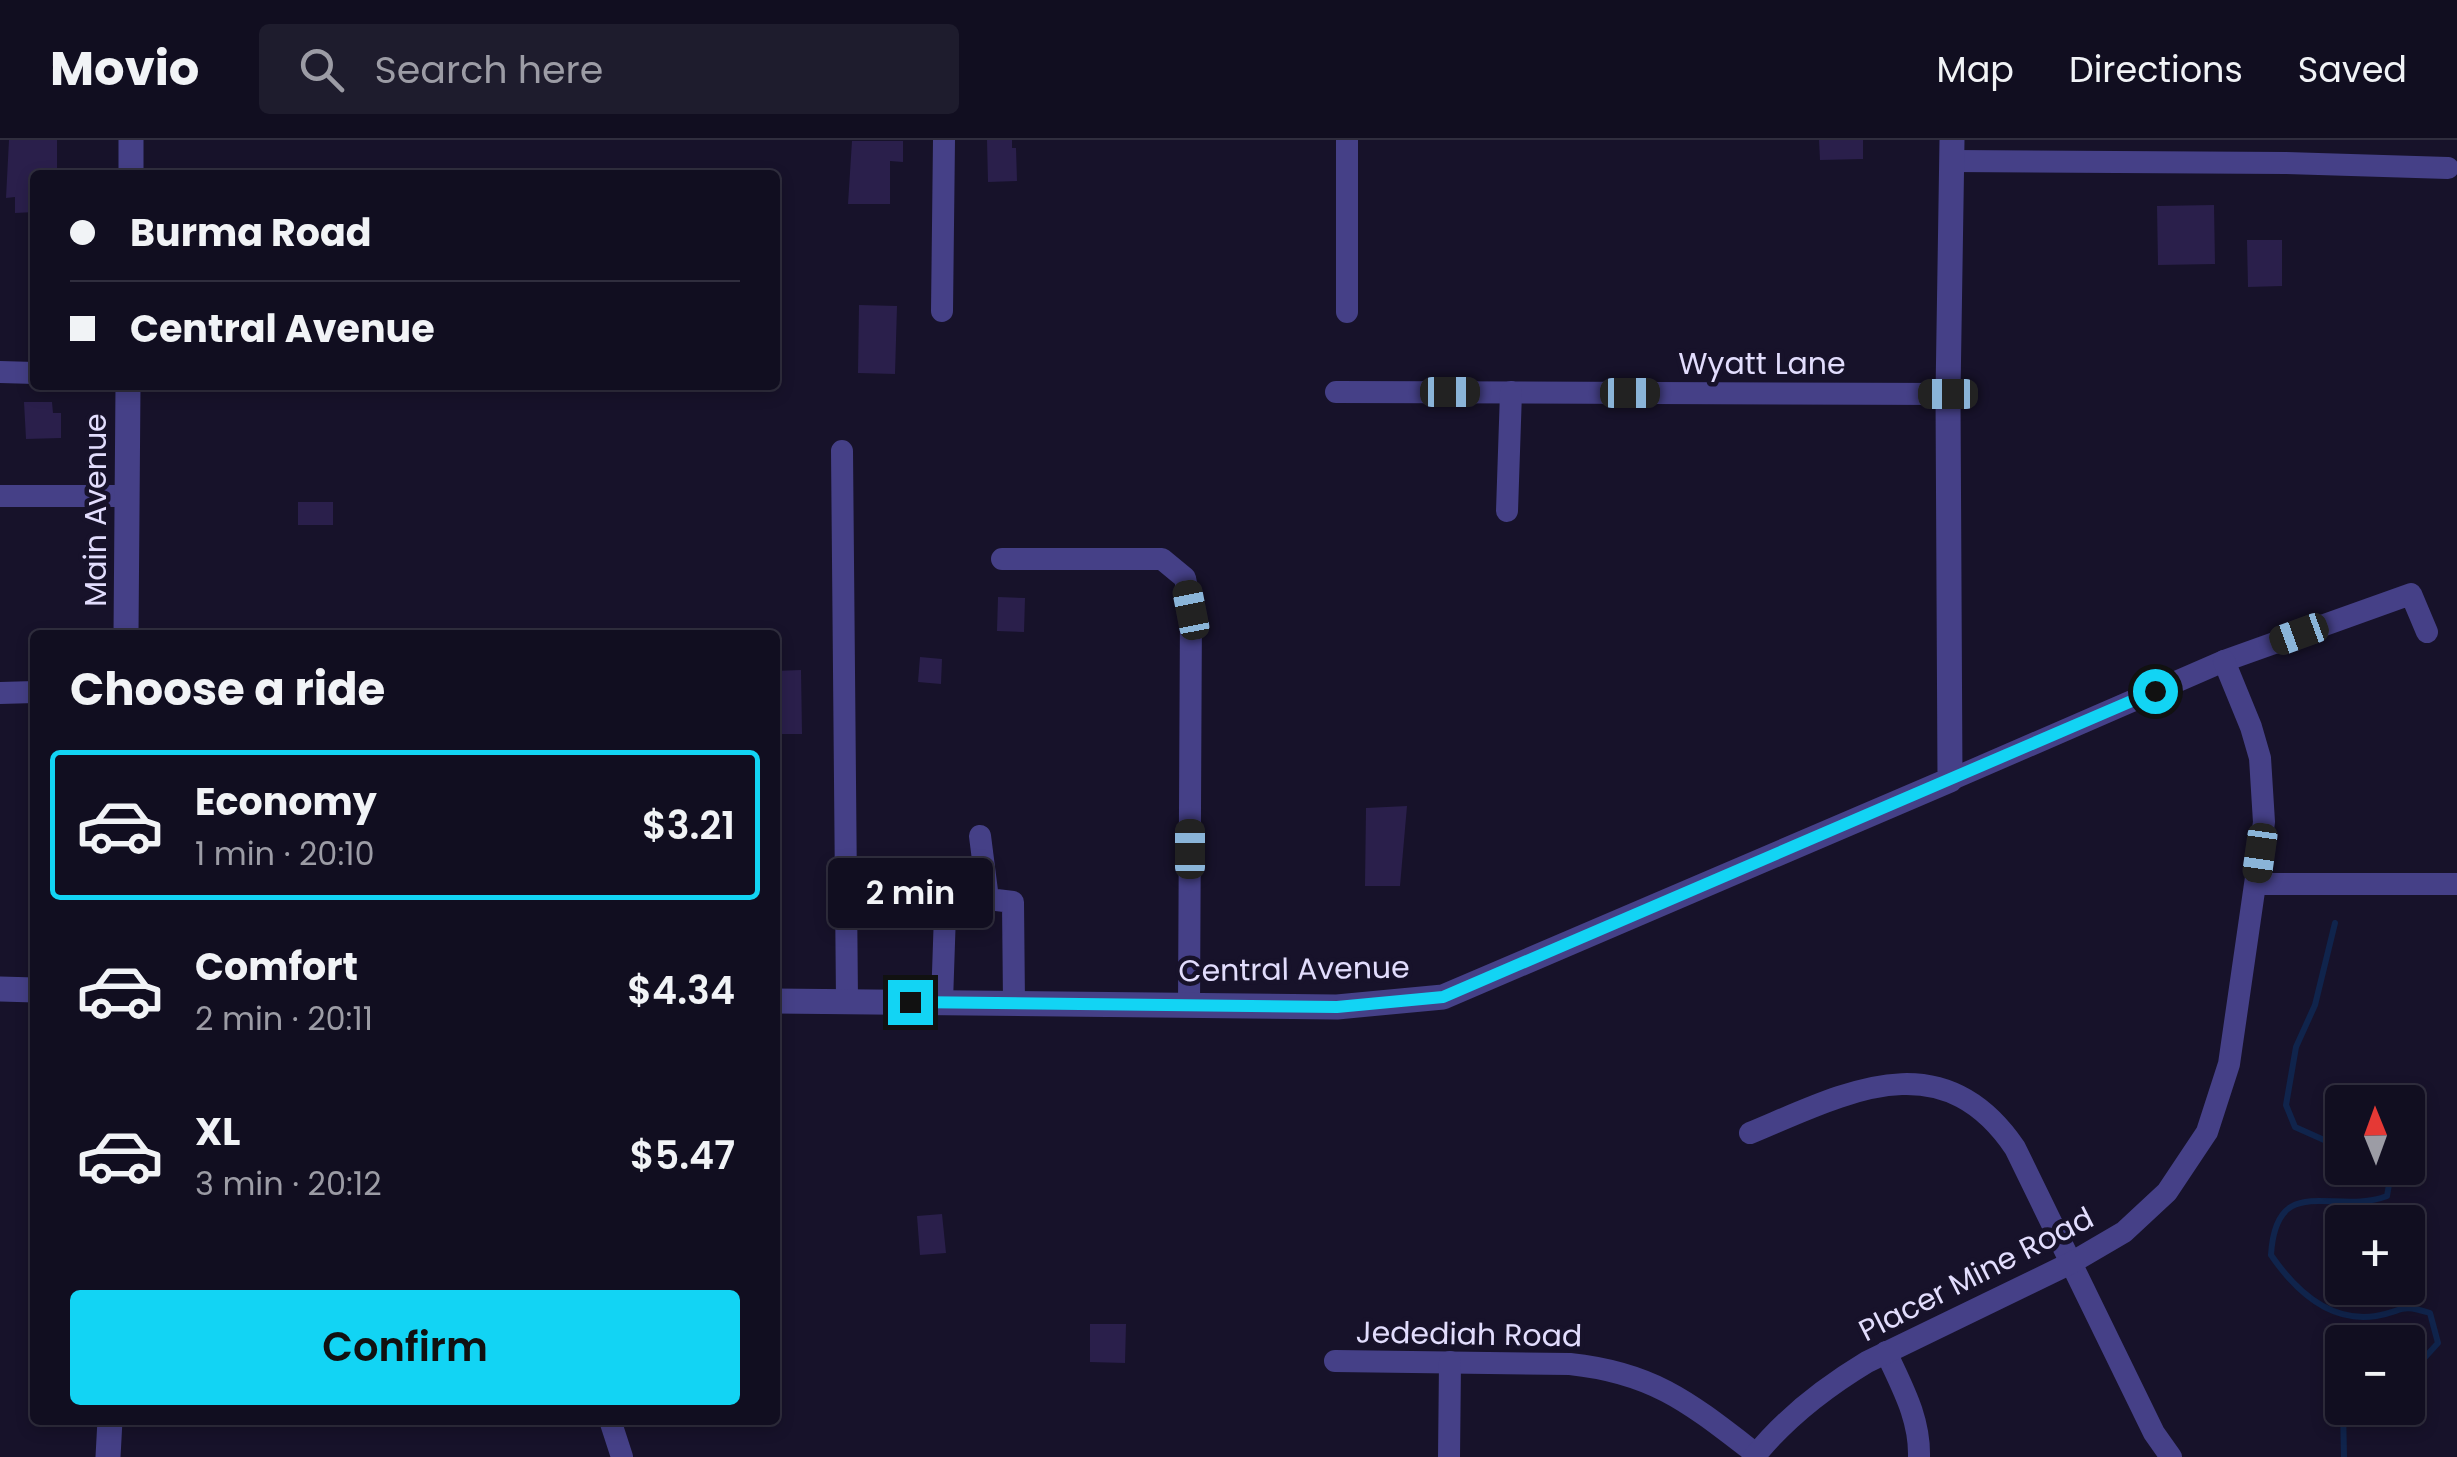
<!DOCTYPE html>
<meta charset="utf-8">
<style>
:root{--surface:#110e20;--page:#1e1c2d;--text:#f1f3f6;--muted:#9c9ca5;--line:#302e3e;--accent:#12d4f4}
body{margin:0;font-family:Poppins,sans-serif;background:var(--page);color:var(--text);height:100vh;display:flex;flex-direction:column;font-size:38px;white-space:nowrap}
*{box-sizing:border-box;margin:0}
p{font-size:32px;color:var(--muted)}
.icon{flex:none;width:55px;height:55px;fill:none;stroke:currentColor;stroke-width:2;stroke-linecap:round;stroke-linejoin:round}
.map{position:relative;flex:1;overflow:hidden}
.side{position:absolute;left:30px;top:490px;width:750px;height:795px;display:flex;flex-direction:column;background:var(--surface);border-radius:10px;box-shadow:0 5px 15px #0003,0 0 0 2px var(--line)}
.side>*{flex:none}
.hud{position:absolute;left:30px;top:30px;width:750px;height:220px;border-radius:10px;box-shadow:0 5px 15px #0003,0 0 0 2px var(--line);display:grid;align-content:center;height:220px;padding:0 40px;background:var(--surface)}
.needle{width:65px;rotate:359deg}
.buttons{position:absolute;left:2325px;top:945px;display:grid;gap:20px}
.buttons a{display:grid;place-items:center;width:100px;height:100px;border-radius:10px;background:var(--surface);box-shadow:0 5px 15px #0003,0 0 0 2px var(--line);font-size:50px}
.end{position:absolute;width:45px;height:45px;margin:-22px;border:12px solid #12d4f4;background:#111;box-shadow:0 0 0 5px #111}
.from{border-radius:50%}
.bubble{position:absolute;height:70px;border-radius:10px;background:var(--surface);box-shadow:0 5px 15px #0003,0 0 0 2px var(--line);font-size:32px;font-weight:600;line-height:70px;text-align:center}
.car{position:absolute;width:30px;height:60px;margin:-30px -15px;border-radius:12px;box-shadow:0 0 8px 2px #0007;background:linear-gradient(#222 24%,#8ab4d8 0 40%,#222 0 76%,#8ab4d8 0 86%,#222 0)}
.hud b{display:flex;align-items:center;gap:35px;height:95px;font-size:38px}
.hud b+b{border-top:2px solid var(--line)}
.hud i{width:25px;height:25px;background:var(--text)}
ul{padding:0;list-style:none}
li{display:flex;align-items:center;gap:30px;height:150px;margin:0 20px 15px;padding:0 20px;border:5px solid transparent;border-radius:10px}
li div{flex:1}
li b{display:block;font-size:38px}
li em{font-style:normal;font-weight:600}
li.selected{border-color:var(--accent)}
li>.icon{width:90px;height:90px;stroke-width:1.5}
h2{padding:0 40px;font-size:45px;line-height:120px}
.action{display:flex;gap:20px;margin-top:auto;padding:20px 40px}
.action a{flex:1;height:115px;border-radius:10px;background:var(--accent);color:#111;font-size:40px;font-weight:600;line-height:115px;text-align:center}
header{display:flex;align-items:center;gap:60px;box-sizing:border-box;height:140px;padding:0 50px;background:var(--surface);border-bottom:2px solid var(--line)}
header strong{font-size:48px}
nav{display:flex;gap:55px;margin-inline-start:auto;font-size:35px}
.search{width:700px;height:90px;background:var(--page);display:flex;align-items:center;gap:25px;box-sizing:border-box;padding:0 35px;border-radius:10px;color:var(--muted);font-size:38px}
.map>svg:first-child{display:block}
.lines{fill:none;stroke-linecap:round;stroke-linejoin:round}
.stream{stroke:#10244c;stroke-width:6}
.building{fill:#2a1f4b}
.minor{stroke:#454087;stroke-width:22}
.tertiary{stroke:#454087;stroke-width:25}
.route{stroke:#12d4f4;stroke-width:12}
.labels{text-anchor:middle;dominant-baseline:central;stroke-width:9;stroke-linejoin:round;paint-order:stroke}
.street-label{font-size:30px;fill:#e2ddfd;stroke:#17122a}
</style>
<header>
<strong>Movio</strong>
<div class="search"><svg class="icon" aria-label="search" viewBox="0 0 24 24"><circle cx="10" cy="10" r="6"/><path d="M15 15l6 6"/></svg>Search here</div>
<nav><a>Map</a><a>Directions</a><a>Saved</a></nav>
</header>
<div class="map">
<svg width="2457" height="1317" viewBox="0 0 2457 1317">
<rect width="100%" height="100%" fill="#17122a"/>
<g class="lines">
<g class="stream">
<polyline points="2335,783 2315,865 2296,907 2286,965 2295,987 2342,1008"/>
<path d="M2381,1028L2390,1039L2387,1056C2335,1076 2276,1030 2271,1115C2295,1150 2330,1183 2376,1176C2405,1171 2398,1163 2430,1173L2438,1203L2417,1226L2408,1230"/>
<polyline points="2343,1268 2344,1317"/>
</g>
</g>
<g class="building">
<polygon points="9,0 57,0 57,35 35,35 35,72 15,73 15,57 6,58"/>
<polygon points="987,0 1012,0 1012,8 1016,8 1017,41 988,42"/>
<polygon points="1819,0 1863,0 1863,19 1820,20"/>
<polygon points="852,1 903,1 903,22 890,21 890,64 848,64"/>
<polygon points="2214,65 2215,124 2158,125 2157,66"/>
<polygon points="2247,100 2282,100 2282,146 2248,147"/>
<polygon points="859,165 897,166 895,234 858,233"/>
<polygon points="24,262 52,262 53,273 61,273 61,298 26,299"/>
<rect x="298" y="362" width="35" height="23"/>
<polygon points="998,457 1025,458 1024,492 997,491"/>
<polygon points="920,517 942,519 941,544 918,542"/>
<polygon points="801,530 802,594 775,594 775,531"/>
<polygon points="1407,666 1400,746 1365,746 1366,668"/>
<polygon points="942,1074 946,1113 920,1115 917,1076"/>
<polygon points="1090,1184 1126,1184 1125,1223 1090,1222"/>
</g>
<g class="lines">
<g class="minor">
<polyline points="1952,21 2286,23 2448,28"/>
<polyline points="942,171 944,0"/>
<polyline points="1347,172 1347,0"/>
<polyline points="0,232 35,233"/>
<polyline points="1336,252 1948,254"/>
<polyline points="842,311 847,861"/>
<polyline points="0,356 127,356"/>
<polyline points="1507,371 1511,252"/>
<polyline points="1002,419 1162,419 1185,438 1191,470 1189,866"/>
<polyline points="0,553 35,552"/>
<polyline points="1950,640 2224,521 2411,454 2427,492"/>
<polyline points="980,696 988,759 1013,762 1014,863"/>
<polyline points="2256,744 2457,744"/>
<polyline points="942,862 946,744"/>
<path d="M1750,993C1844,954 1941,899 2015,1008L2154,1293L2171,1317"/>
<path d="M1886,1212C1902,1247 1920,1278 1919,1317"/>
<path d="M1335,1221L1570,1224C1655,1233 1691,1264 1756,1314"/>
<polyline points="610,1280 622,1317"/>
<polyline points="1449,1317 1450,1222"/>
<path d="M1754,1317C1786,1277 1824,1248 1867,1222L2071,1123L2124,1092L2167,1052L2207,992L2229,924L2264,682L2260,618L2251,587L2224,521"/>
</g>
<g class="tertiary">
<polyline points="131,35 131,0"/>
<polyline points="126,495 128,245"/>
<polyline points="0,849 35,850"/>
<polyline points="775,861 1337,867 1443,857 1950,640 1948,254 1952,0"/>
<polyline points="108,1317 110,1280"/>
</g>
</g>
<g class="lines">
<polyline class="route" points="910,862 1337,867 1443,857 2155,551"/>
</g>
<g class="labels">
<g class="street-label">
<text x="1762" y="223">Wyatt Lane</text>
<text transform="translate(95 370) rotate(-90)">Main Avenue</text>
<text transform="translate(1294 829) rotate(-1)">Central Avenue</text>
<text transform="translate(1976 1134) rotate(-27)">Placer Mine Road</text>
<text transform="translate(1469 1194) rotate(1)">Jedediah Road</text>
</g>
</g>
</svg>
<div class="buttons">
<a><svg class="needle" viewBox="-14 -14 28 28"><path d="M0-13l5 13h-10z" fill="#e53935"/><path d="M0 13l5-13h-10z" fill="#9c9ca5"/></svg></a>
<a>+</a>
<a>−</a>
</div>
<i class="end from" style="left:2155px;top:551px"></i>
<i class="end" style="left:910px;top:862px"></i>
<div class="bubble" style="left:828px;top:718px;width:165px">2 min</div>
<i class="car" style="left:1450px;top:252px;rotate:90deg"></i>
<i class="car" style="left:1630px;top:253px;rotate:90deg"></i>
<i class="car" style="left:1948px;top:254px;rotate:270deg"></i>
<i class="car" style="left:1191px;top:470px;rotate:349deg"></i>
<i class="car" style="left:2299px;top:494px;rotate:250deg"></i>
<i class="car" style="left:1190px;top:709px;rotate:0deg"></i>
<i class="car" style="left:2260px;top:713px;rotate:188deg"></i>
<div class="hud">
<b><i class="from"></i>Burma Road</b>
<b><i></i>Central Avenue</b>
</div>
<section class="side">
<h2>Choose a ride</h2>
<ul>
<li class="selected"><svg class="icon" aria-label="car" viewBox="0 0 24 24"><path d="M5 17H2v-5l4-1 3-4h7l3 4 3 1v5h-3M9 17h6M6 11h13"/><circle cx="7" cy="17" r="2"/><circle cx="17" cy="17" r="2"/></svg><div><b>Economy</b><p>1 min · 20:10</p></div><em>$3.21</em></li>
<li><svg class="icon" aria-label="car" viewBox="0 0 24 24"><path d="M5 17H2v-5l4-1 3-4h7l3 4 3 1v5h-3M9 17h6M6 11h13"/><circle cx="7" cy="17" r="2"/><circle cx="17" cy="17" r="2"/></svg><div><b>Comfort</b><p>2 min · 20:11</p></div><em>$4.34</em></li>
<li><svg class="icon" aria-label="car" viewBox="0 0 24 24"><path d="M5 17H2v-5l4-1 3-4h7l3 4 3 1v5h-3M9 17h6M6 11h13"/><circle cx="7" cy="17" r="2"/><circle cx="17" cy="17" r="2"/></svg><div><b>XL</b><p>3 min · 20:12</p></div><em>$5.47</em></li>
</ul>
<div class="action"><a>Confirm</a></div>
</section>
</div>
